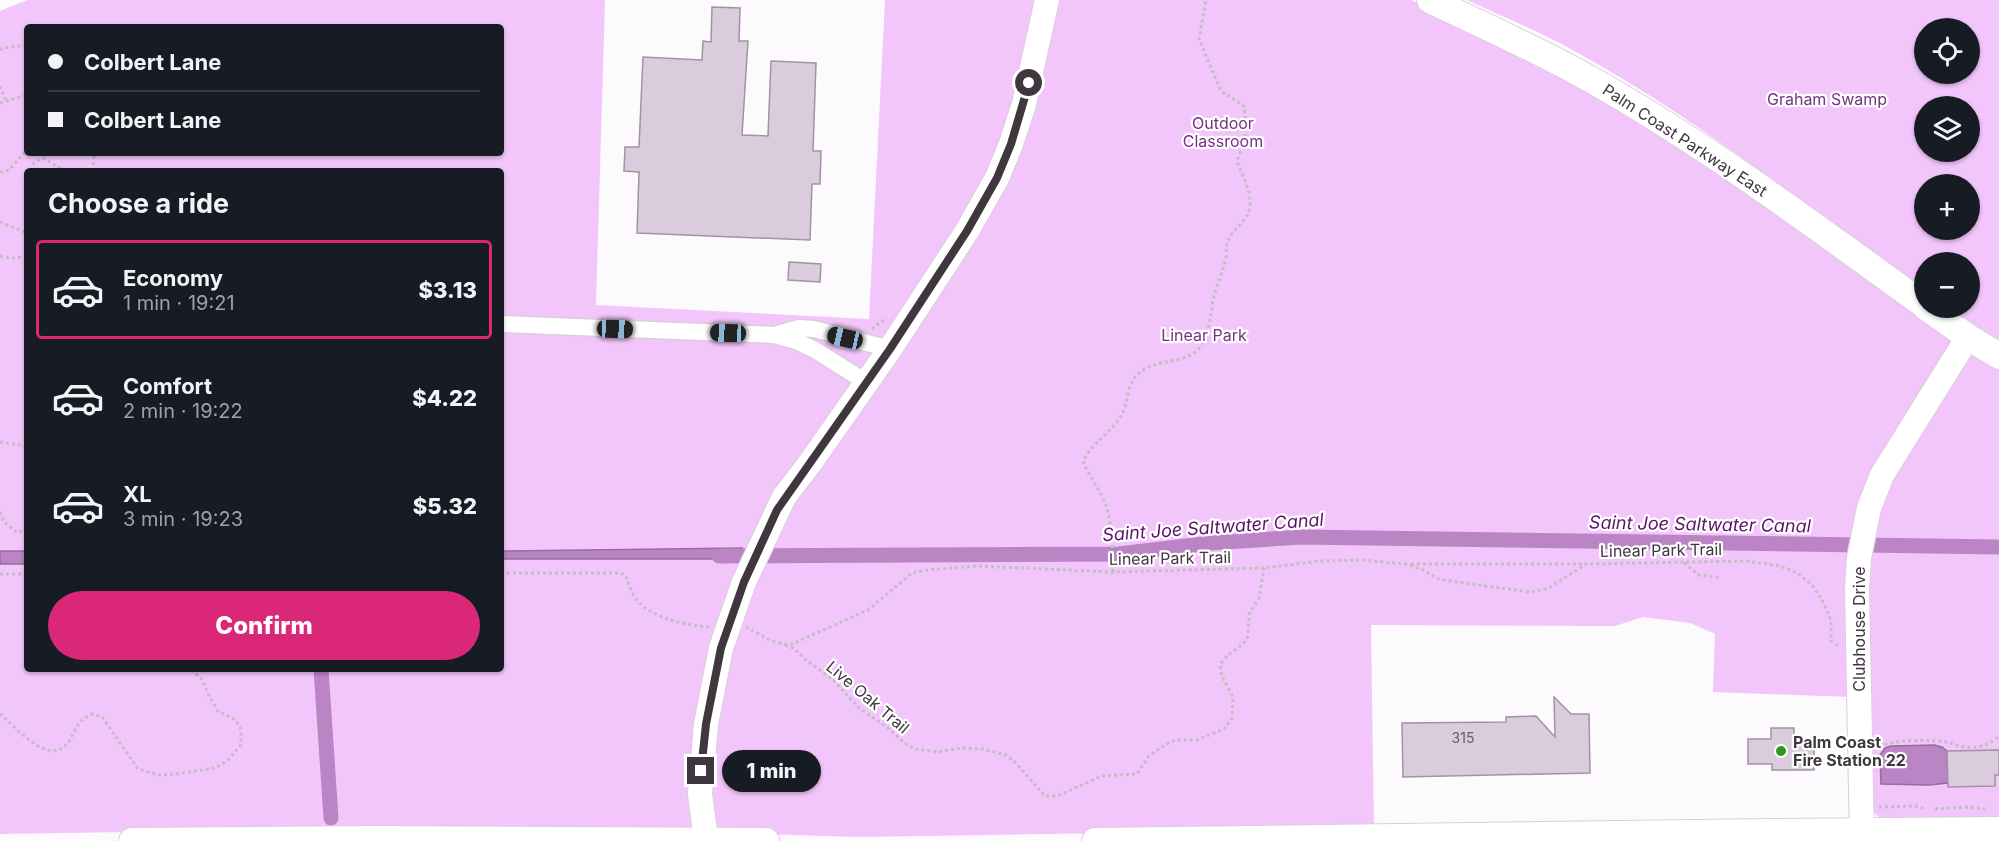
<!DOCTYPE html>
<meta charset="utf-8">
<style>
:root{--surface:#171b24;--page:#242831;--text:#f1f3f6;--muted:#9ea1a6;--line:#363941;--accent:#db2777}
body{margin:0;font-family:Inter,sans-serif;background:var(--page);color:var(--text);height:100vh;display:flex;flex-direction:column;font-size:22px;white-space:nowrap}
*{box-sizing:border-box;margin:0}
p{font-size:20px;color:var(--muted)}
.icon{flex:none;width:33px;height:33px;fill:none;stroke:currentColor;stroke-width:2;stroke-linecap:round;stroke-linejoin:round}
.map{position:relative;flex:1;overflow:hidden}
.sheet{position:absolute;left:24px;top:168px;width:480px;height:504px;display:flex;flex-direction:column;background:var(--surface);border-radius:6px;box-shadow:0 2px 4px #0004}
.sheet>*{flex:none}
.guide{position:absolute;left:24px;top:24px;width:480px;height:132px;border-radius:6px;box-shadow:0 2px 4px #0004;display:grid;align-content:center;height:132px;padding:0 24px;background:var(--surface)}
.buttons{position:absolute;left:1914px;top:18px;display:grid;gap:12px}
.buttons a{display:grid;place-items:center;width:66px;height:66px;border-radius:50%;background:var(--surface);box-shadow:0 2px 4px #0004;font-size:30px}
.end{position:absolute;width:27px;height:27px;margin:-14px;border:8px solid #3e383e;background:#fff;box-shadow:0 0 0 3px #fff}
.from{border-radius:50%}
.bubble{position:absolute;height:42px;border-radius:21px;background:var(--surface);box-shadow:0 2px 4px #0004;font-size:20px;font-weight:800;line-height:42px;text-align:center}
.car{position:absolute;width:18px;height:36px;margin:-18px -9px;border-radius:8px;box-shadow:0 0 4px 2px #0007;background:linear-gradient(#222 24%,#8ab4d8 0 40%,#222 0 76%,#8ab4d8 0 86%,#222 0)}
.guide b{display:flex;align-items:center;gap:21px;height:57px;font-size:22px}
.guide b+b{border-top:2px solid var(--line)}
.guide i{width:15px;height:15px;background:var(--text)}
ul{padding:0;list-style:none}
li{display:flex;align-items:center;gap:18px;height:99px;margin:0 12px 9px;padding:0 12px;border:3px solid transparent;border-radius:6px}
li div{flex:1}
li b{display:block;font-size:22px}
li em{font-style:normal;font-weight:800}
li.current{border-color:var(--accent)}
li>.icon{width:54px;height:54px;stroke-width:1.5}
h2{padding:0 24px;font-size:27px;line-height:72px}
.action{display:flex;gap:12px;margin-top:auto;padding:12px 24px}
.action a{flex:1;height:69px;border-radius:36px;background:var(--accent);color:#fff;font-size:24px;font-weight:800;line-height:69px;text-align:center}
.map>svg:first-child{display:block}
.green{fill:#f3c6fb;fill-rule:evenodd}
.water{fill:#bb84c5;stroke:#966d9c;stroke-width:1.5}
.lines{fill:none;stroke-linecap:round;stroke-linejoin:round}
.canal{stroke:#bb84c5;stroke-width:15}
.building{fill:#daccdc;stroke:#a093a2;stroke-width:1.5}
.street-casing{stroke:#dbcddd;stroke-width:19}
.secondary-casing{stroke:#dbcddd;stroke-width:26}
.primary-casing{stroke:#dbcddd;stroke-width:28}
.path{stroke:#c2bec2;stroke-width:3;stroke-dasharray:3 3;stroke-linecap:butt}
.street{stroke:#fff;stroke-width:16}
.secondary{stroke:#fff;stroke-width:24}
.primary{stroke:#fff;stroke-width:26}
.route{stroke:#3e383e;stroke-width:8}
.poi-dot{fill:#30971e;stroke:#fff;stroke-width:2}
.labels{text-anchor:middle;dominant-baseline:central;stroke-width:4.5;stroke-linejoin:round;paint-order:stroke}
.number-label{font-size:14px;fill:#655d66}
.park-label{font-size:16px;fill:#743281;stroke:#fff}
.street-label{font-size:16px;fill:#3e383e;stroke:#fff}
.poi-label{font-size:16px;font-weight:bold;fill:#3e383e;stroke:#fff;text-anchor:start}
.water-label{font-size:18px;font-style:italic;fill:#591465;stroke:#fff}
</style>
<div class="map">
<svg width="1999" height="841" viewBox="0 0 1999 841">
<rect width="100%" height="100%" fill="#fdfafd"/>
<g class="green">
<path d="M27,0H605L596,305L869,319L885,0H1411L1528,57L1634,118L1753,195L1958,337L1872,472L1850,697L1713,692L1715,634L1690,623L1643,617L1615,626L1371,625L1374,829L857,837L663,831L316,829L0,834V11ZM27,27H501V153H27ZM27,171H501V669H27Z"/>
<path d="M1467,0H1999V345L1944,308H1970V262H1924V293C1809,207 1696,117 1569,48C1536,30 1501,16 1467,0ZM1924,28H1970V74H1924ZM1924,106H1970V152H1924ZM1924,184H1970V230H1924Z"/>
<polygon points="1973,349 1999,365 1999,822 1882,821 1872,810 1865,602 1872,531 1889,478"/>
</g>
<g class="water">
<polygon points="742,548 738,559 501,559 501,551"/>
<rect x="0" y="551" width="27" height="13"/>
<polygon points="1934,745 1942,747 1947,751 1948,783 1929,785 1881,784 1880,755 1885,748 1891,746"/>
</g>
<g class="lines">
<g class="canal">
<polyline points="719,556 1119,554 1211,543 1301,537 1999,547"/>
<polyline points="321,669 331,818"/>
</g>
</g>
<g class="building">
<polygon points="712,7 740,8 739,41 748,41 742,135 768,136 771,61 816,63 813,151 821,151 820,184 812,184 810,240 637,233 639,172 624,171 625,147 639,147 643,57 702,60 703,41 711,42"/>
<polygon points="789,262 821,264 820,282 788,280"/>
<polygon points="1554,697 1571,714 1589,714 1590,773 1403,777 1402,723 1506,722 1506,717 1536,716 1555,737"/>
<polygon points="1771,728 1794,728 1794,738 1814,738 1814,770 1772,770 1772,764 1748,764 1748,739 1771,739"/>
<polygon points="1999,750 1999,775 1995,775 1995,786 1948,787 1947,751"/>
</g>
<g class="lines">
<defs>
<g id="street">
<polyline points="501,324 774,335 796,341 815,350 866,382"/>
<polyline points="774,335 799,328 814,329 890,349"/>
</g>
<g id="secondary">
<polyline points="706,839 700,794 706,724 721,648 744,582 784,497 810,463 890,349 967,231 997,178 1011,144 1024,104 1047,0"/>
<polyline points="1862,841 1857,588 1859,558 1869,508 1882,475 1968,337"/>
</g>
<g id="primary">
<path d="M1430,0C1480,24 1532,47 1581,74C1702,141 1813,225 1924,305"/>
<polyline points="1927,308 1968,337 1999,356"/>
<polyline points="132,841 376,839 766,841"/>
<polyline points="1095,841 1769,832 1999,830"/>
</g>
</defs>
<use href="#street" class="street-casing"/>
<use href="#secondary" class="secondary-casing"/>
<use href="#primary" class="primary-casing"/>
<g class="path">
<polyline points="0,50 3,48 27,45"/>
<polyline points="0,86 6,101"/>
<polyline points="0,103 27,95"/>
<polyline points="32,171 34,163 43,158 65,171"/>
<polyline points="93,171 94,153"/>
<polyline points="0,172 9,170 27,150"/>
<polyline points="0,222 27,233"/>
<polyline points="0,256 12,258 27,257"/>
<polyline points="872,329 886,318"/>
<polyline points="0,442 27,446"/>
<polyline points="0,512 4,522 18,533 27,528"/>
<polyline points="1684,563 1699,575 1720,578"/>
<polyline points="1411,564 1584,564"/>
<path d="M1113,572C1112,550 1113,527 1106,506C1101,490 1089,477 1083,461C1093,442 1111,433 1121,416C1129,403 1126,385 1138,374C1156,356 1188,367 1202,344C1211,330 1210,312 1214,296C1217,284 1223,273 1225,261C1227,255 1226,248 1227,243C1232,228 1249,222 1250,205C1251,190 1242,175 1237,161C1247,138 1246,131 1244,106L1221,91L1199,39L1206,0"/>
<path d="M501,573H621L626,576C628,582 630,588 633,594C646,618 685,625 710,627"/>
<polyline points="0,574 27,574"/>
<path d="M746,627C760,634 775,646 792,644L868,610L912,573L927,570L977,566L1113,572L1264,568L1321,561L1362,560L1406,564L1423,570L1439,579L1457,582L1530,592L1547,589L1586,564L1747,561L1780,566L1797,573L1811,584L1822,600L1831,620V641L1840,647"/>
<polyline points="785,645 793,648 806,660 833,680 859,708 888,728 906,744 915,749 938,752 962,748 983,749 1006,755 1015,762 1045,796 1057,796 1102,776 1137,774 1149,756 1166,744 1175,740 1197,740 1224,729 1232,718 1233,697 1222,677 1220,665 1227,656 1243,644 1248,636 1249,614 1259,598 1264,568"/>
<path d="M0,714C15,726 51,770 69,741C78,726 76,721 93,714L103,718L138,769L160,775L176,774L215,768L227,761L241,745V730L236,720L218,711L209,696L202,679L190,669"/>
<path d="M1879,747C1892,739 1930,740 1946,742C1951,742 1954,745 1959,746C1974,750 1988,746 1999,736"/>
<polyline points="1879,807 1915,806 1926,809"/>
<polyline points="1935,809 1968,807 1985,809"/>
</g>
<use href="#street" class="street"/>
<use href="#secondary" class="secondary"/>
<use href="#primary" class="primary"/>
</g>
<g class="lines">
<polyline class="route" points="701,771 706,724 721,648 744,582 777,510 890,349 967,231 997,178 1011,144 1029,83"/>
</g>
<circle class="poi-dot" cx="1781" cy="751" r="6"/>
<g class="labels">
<g class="number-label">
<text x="1463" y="737">315</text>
</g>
<g class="park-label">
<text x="1827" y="99">Graham Swamp</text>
<text x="1223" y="123">Outdoor<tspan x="1223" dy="18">Classroom</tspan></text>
<text x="1204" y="335">Linear Park</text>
</g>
<g class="street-label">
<text transform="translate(1685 140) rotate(33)">Palm Coast Parkway East</text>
<text transform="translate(1661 550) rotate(-1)">Linear Park Trail</text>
<text transform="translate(1170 558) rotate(-1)">Linear Park Trail</text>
<text transform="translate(1859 629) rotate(-90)">Clubhouse Drive</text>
<text transform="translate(868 697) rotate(40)">Live Oak Trail</text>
</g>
<g class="poi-label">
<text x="1793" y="742">Palm Coast<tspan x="1793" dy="18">Fire Station 22</tspan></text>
</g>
<g class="water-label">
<text transform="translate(1700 524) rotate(1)">Saint Joe Saltwater Canal</text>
<text transform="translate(1213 527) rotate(-4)">Saint Joe Saltwater Canal</text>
</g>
</g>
</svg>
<div class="buttons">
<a><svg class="icon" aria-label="locate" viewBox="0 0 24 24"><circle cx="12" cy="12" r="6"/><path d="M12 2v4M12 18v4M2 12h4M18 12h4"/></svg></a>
<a><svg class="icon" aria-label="layers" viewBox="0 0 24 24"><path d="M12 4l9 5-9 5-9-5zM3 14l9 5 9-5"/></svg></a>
<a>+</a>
<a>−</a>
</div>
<i class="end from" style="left:1029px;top:83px"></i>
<i class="end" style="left:701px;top:771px"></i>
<div class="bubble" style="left:722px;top:750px;width:99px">1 min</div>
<i class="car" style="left:615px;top:329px;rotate:92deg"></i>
<i class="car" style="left:728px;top:333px;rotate:272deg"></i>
<i class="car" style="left:845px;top:338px;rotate:283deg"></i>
<div class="guide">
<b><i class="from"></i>Colbert Lane</b>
<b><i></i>Colbert Lane</b>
</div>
<section class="sheet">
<h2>Choose a ride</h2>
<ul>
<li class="current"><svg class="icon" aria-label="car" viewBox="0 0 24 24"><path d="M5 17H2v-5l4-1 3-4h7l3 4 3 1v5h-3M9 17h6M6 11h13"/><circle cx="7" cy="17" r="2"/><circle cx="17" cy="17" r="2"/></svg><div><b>Economy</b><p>1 min · 19:21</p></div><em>$3.13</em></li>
<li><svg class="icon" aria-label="car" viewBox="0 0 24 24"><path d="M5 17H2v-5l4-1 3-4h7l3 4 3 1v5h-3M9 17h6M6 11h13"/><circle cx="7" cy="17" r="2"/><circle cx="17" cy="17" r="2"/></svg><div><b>Comfort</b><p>2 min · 19:22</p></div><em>$4.22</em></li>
<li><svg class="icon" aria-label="car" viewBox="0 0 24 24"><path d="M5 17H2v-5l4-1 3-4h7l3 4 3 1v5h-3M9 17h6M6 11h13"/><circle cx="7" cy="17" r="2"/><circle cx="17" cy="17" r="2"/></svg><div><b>XL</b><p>3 min · 19:23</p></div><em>$5.32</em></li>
</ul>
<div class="action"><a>Confirm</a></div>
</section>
</div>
